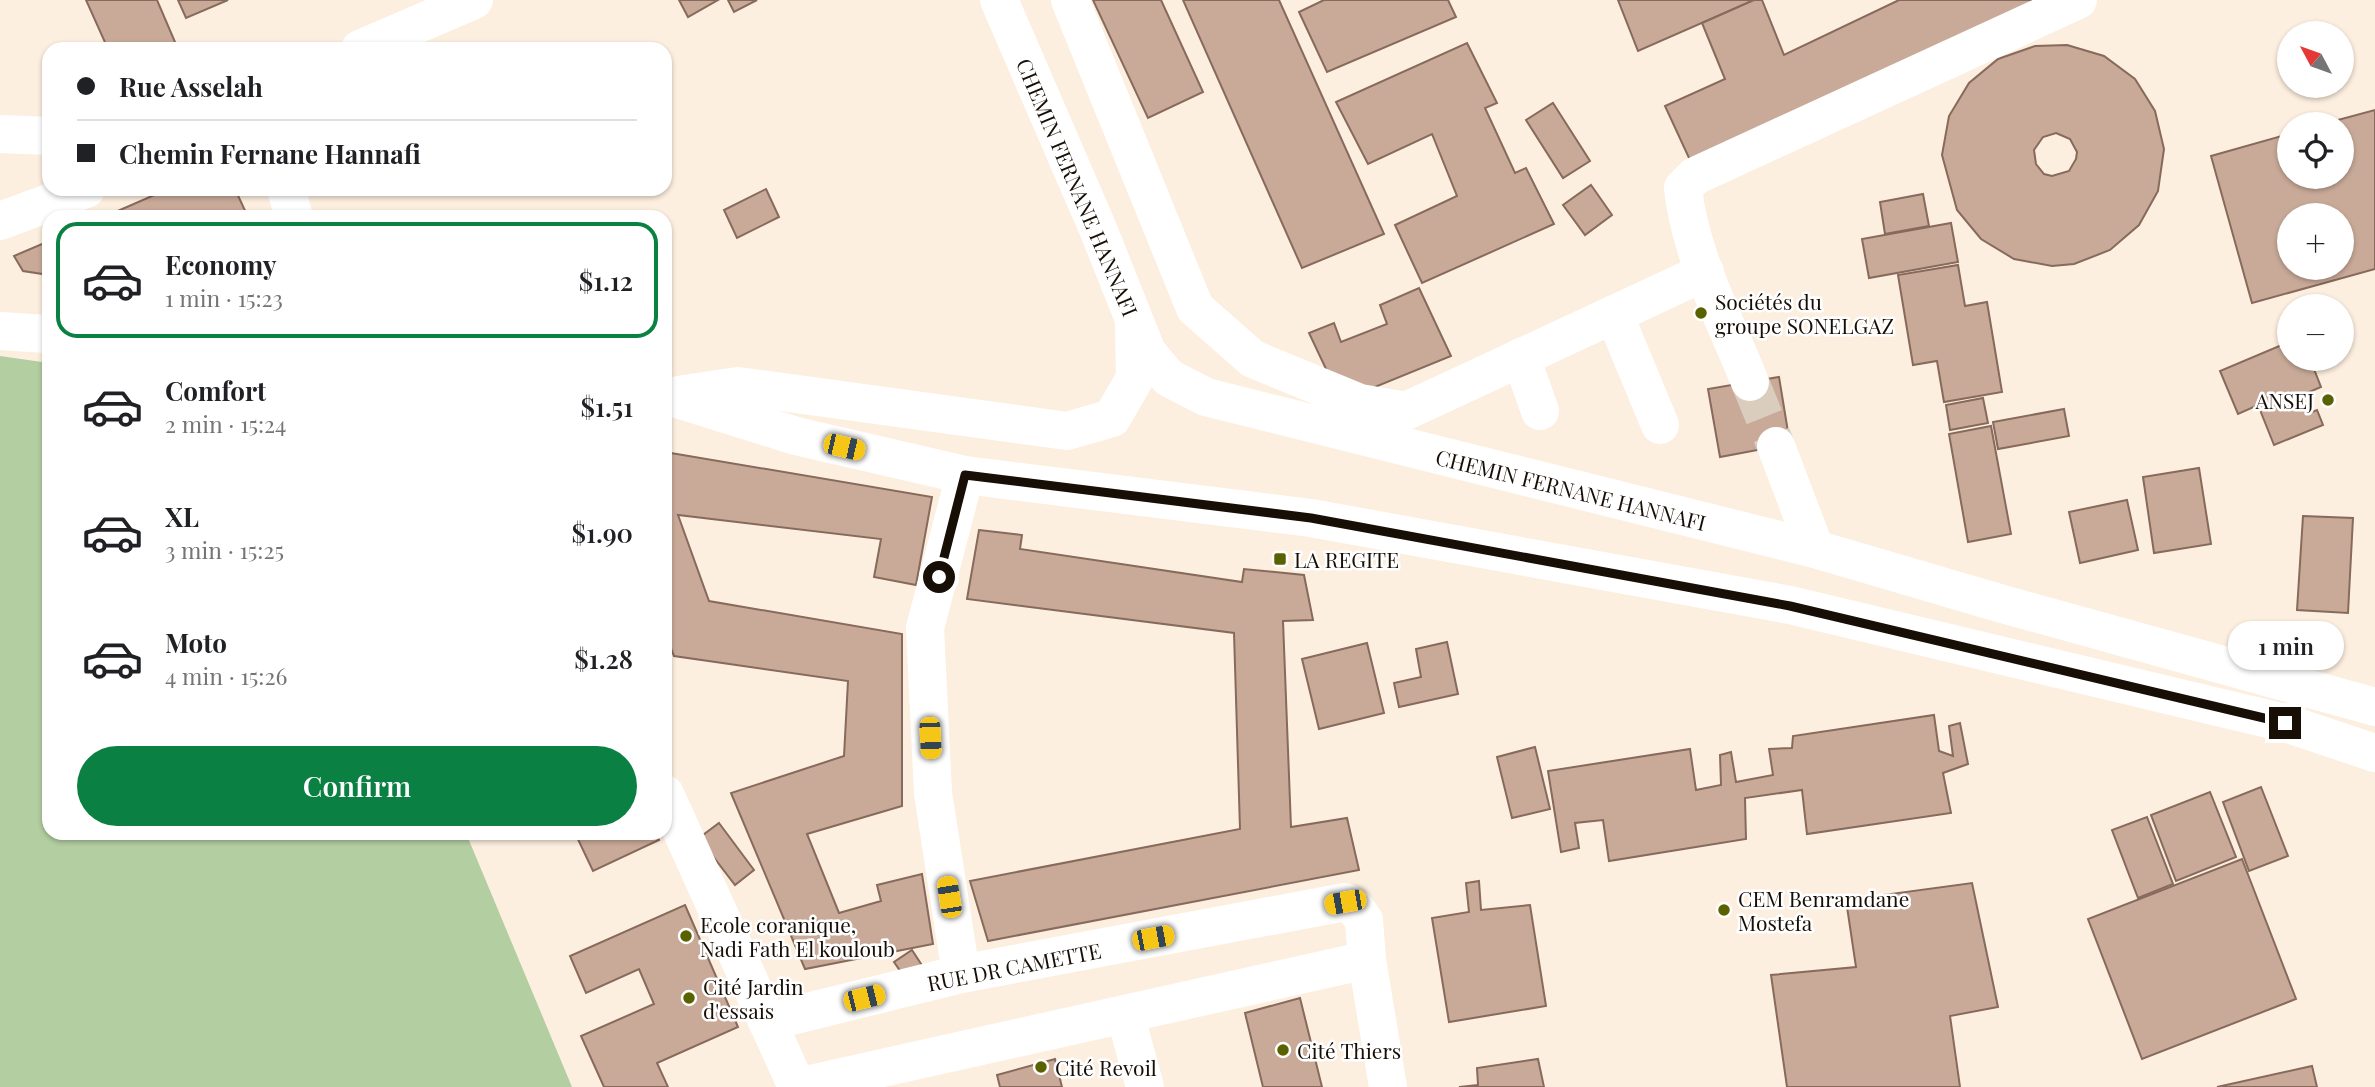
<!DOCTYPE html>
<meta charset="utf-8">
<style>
:root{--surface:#fff;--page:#f6f6f6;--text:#202124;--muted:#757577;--line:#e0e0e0;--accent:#0b8043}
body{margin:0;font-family:"Playfair Display",serif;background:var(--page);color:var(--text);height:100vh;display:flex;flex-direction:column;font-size:26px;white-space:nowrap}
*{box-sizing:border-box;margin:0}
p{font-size:23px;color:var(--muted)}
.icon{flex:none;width:38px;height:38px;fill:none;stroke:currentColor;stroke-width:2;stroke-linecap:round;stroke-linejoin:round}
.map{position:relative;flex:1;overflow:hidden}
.details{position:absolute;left:42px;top:210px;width:630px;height:630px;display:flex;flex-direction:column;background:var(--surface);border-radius:21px;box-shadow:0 2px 5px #0004}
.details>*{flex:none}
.hud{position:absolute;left:42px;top:42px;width:630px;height:154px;border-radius:21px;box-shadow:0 2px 5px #0004;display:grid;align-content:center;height:154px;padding:0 35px;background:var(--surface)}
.needle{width:46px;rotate:311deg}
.tools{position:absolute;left:2277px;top:21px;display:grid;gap:14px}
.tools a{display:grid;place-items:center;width:77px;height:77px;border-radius:50%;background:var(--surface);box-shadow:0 2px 5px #0004;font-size:35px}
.end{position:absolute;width:32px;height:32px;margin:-16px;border:9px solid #170f06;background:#fff;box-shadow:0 0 0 4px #fff}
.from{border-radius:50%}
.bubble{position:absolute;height:49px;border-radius:24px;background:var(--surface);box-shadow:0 2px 5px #0004;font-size:23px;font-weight:600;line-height:49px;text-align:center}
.car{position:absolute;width:21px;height:42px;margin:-21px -10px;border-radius:9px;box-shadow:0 0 5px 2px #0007;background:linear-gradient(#f5c518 24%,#345 0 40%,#f5c518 0 76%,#345 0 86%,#f5c518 0)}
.hud b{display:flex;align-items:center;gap:24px;height:66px;font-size:26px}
.hud b+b{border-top:2px solid var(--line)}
.hud i{width:18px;height:18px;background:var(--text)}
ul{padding:12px 0 0;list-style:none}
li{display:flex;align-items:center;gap:21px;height:116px;margin:0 14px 10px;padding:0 21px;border:4px solid transparent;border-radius:21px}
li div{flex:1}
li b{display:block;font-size:26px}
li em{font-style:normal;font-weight:600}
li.on{border-color:var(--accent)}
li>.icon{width:63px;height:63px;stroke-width:1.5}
.cta{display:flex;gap:14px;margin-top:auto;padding:14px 35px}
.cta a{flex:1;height:80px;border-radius:42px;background:var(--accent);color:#fff;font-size:28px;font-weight:600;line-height:80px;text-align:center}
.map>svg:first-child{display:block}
.green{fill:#b3cea1}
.building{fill:#c9aa99;stroke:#876a5b;stroke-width:2;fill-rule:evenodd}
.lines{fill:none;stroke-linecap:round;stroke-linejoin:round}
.minor-tunnel{stroke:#dacdbe;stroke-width:38;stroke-dasharray:38 19;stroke-linecap:butt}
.minor{stroke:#fff;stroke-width:38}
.major{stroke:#fff;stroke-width:38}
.highway{stroke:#fff;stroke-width:38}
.route{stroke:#170f06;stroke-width:9}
.poi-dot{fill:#5a6200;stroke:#fff;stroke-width:2.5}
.labels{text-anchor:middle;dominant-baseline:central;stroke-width:5;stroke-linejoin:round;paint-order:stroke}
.street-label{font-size:21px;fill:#170f06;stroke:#fff}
.poi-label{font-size:21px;fill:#170f06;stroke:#fff;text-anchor:start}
</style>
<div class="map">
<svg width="2375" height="1087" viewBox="0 0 2375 1087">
<rect width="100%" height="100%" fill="#fdefdf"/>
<polygon class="green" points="0,356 49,363 49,833 466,833 572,1087 0,1087"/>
<g class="building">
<polygon points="86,0 157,0 178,49 108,49"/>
<polygon points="178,0 228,0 186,18"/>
<polygon points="679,0 718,0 688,17"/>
<polygon points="728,0 757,0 734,12"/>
<polygon points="1093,0 1161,0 1203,92 1148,118"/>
<polygon points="1183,0 1279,0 1384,234 1302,268"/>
<polygon points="1324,0 1448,0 1456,17 1327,72 1299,12"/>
<polygon points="1618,0 1754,0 1638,51"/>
<polygon points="1754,0 1762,0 1784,55 1899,0 2070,0 1695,171 1665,106 1725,79 1702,23"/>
<polygon points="1467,43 1497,103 1485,108 1515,173 1526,168 1554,224 1422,283 1395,225 1457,196 1432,134 1368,164 1336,102"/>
<path d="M2067,45L2104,56L2135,79L2155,111L2164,149L2158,191L2139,225L2110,250L2074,264L2052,266L2014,259L1981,239L1957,210L1942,155L1949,116L1969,83L1998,59L2035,46ZM2056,133L2070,139L2077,152L2076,159L2069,171L2052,176L2044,174L2036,164L2034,150L2043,137Z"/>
<polygon points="1553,103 1590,161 1563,178 1526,120"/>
<path d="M2375,110V269L2252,303L2211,156L2289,134V177H2342V124H2323ZM2289,215H2342V268H2289Z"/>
<polygon points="1591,185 1612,215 1585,235 1563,205"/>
<polygon points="168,189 235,189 248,217 104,217"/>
<polygon points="766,189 779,217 737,238 724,210"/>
<polygon points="1923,194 1929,226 1885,234 1880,202"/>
<polygon points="1951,223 1958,262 1869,278 1862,239"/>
<polygon points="49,241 49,275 23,271 14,256"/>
<polygon points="1958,265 1965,306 1987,302 2002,392 1944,402 1937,361 1913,365 1898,275"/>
<polygon points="1419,288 1451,356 1353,396 1335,388 1309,333 1334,323 1341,342 1387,324 1380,305"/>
<polygon points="2289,342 2289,359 2310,359 2321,387 2300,396 2307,414 2317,410 2323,425 2274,445 2258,405 2238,414 2220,371"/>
<polygon points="1779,377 1790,444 1720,457 1708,389"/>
<polygon points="1983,398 1988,423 1950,430 1946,405"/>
<polygon points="2064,409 2069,436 1998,449 1993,422"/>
<polygon points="1991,426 2011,534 1968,542 1949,434"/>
<polygon points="665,452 932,497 916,585 874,577 881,539 678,515 709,601 902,634 902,806 807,834 839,913 881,901 877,885 922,874 933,944 805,969 731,793 844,756 848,681 674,656 665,634"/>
<polygon points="2199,468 2211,544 2154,553 2143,477"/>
<polygon points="2127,500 2138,550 2080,563 2069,512"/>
<polygon points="2303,516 2353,518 2348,613 2297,610"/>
<polygon points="979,530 1022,535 1020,549 1242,582 1244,569 1304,575 1313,620 1283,621 1291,827 1347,818 1359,870 988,941 970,881 1240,829 1234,633 967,599"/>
<polygon points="1447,642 1458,694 1399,707 1394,683 1421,677 1416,649"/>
<polygon points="1367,643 1384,713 1319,729 1302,659"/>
<polygon points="1934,715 1939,751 1953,756 1949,726 1960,723 1968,764 1943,773 1951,813 1807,834 1802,790 1745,798 1746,839 1609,861 1603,820 1575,823 1579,848 1561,852 1548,771 1690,749 1696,790 1721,785 1720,755 1731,752 1736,782 1773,775 1769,749 1792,748 1793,736"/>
<polygon points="1535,747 1550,809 1512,818 1497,757"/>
<polygon points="2261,787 2288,856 2249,871 2223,802"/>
<polygon points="2210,792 2236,857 2176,881 2151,815"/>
<polygon points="2147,817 2173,884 2138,898 2112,830"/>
<polygon points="719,823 754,870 735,885 699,838"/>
<polygon points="575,833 656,833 659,840 593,871"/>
<polygon points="2242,859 2296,999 2142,1059 2088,919"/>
<polygon points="1479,881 1481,910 1530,905 1546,1006 1449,1022 1432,918 1469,912 1466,883"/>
<polygon points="1972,883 1998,1007 1950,1016 1960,1087 1787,1087 1771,975 1856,967 1846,900"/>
<polygon points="685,905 738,1027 657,1063 668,1087 604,1087 581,1036 654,1004 639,969 586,993 570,956"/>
<polygon points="912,950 927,973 910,985 894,962"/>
<polygon points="1300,998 1322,1087 1263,1087 1245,1013"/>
<polygon points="1055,1059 1062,1087 1000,1087 997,1075"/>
<polygon points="1538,1059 1544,1087 1459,1087 1478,1085 1477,1068"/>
<polygon points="2312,1066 2317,1087 2217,1087"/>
</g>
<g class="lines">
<polyline class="minor-tunnel" points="1750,382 1776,446"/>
<g class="minor">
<polyline points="1070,0 1195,308 1253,359 1360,403 1406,411 1705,272"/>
<polyline points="286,189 294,217"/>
<polyline points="1614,314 1660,425"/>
<polyline points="1521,357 1540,411"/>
<path d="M1750,382C1725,320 1690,255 1683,188L1695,176L2078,0"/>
<polyline points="1776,446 1815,549"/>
<polyline points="665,794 797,1087"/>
<polyline points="961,974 933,793 925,628 965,475"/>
<polyline points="1125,1014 1145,1087"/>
<polyline points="767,1022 961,974 1345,902 1355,908 1364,920 1367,960 1388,1087"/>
<polyline points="797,1087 1367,960"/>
</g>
<g class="major">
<polyline points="999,0 1098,229 1147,352 1169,378 1206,397 1815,549 1999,603 2375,707"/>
<polyline points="360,49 474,0"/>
<polyline points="0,134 49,136"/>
<polyline points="665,395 796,436 965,475 1311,518 1790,605 2285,723 2375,753"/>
<polyline points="678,395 738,386 1067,431 1112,418 1135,378 1134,326"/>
</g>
<g class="highway">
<polyline points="0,221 86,189"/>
<polyline points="0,331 47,334"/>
</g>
</g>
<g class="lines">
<polyline class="route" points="939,577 965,475 1311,518 1790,606 2285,723"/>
</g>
<g class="poi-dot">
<circle cx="1701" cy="313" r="7"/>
<circle cx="2328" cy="400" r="7"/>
<rect x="1273" y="552" width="14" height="14" rx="3.5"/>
<circle cx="1724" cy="910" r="7"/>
<circle cx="686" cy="936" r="7"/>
<circle cx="689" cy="998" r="7"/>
<circle cx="1283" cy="1050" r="7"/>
<circle cx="1041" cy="1067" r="7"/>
</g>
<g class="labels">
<g class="street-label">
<text transform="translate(1078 187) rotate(67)">CHEMIN FERNANE HANNAFI</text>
<text transform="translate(1571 489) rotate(14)">CHEMIN FERNANE HANNAFI</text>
<text transform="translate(1014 966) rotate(-11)">RUE DR CAMETTE</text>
</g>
<g class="poi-label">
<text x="1715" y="301">Sociétés du<tspan x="1715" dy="24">groupe SONELGAZ</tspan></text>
<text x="2314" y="400" text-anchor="end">ANSEJ</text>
<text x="1294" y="559">LA REGITE</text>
<text x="1738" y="898">CEM Benramdane<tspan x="1738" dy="24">Mostefa</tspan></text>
<text x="700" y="924">Ecole coranique,<tspan x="700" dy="24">Nadi Fath El kouloub</tspan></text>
<text x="703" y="986">Cité Jardin<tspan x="703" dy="24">d'essais</tspan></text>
<text x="1297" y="1050">Cité Thiers</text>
<text x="1055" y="1067">Cité Revoil</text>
</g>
</g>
</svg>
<div class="tools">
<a><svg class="needle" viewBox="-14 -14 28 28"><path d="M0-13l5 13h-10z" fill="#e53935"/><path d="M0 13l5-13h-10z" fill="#757577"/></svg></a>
<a><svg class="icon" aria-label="locate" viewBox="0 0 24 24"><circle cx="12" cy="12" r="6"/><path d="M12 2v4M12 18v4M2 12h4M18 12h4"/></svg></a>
<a>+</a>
<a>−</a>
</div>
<i class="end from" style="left:939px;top:577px"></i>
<i class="end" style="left:2285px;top:723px"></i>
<div class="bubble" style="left:2228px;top:621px;width:116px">1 min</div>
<i class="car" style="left:844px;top:447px;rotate:103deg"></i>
<i class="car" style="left:930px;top:738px;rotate:177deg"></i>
<i class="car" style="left:949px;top:897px;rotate:351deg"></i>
<i class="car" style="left:1345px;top:902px;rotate:260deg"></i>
<i class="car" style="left:1153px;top:938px;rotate:79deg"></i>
<i class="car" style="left:864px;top:998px;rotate:76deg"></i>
<div class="hud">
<b><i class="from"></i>Rue Asselah</b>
<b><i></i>Chemin Fernane Hannafi</b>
</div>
<section class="details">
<ul>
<li class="on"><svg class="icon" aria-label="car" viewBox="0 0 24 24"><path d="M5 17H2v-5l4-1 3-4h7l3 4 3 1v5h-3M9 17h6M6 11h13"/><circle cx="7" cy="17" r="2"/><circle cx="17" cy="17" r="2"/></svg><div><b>Economy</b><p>1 min · 15:23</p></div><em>$1.12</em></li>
<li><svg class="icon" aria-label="car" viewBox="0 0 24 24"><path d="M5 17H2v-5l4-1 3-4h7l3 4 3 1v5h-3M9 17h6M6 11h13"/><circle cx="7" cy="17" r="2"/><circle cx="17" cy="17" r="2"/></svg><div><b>Comfort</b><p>2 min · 15:24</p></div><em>$1.51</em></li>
<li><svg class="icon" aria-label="car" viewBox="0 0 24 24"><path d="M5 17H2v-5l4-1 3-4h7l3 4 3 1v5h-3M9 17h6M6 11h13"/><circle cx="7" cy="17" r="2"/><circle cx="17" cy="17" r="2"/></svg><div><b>XL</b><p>3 min · 15:25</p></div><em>$1.90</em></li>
<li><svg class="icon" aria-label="car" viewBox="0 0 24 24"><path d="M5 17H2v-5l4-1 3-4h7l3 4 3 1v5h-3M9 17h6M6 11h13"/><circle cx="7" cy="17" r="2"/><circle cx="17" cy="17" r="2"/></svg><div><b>Moto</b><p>4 min · 15:26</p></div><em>$1.28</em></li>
</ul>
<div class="cta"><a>Confirm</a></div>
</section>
</div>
